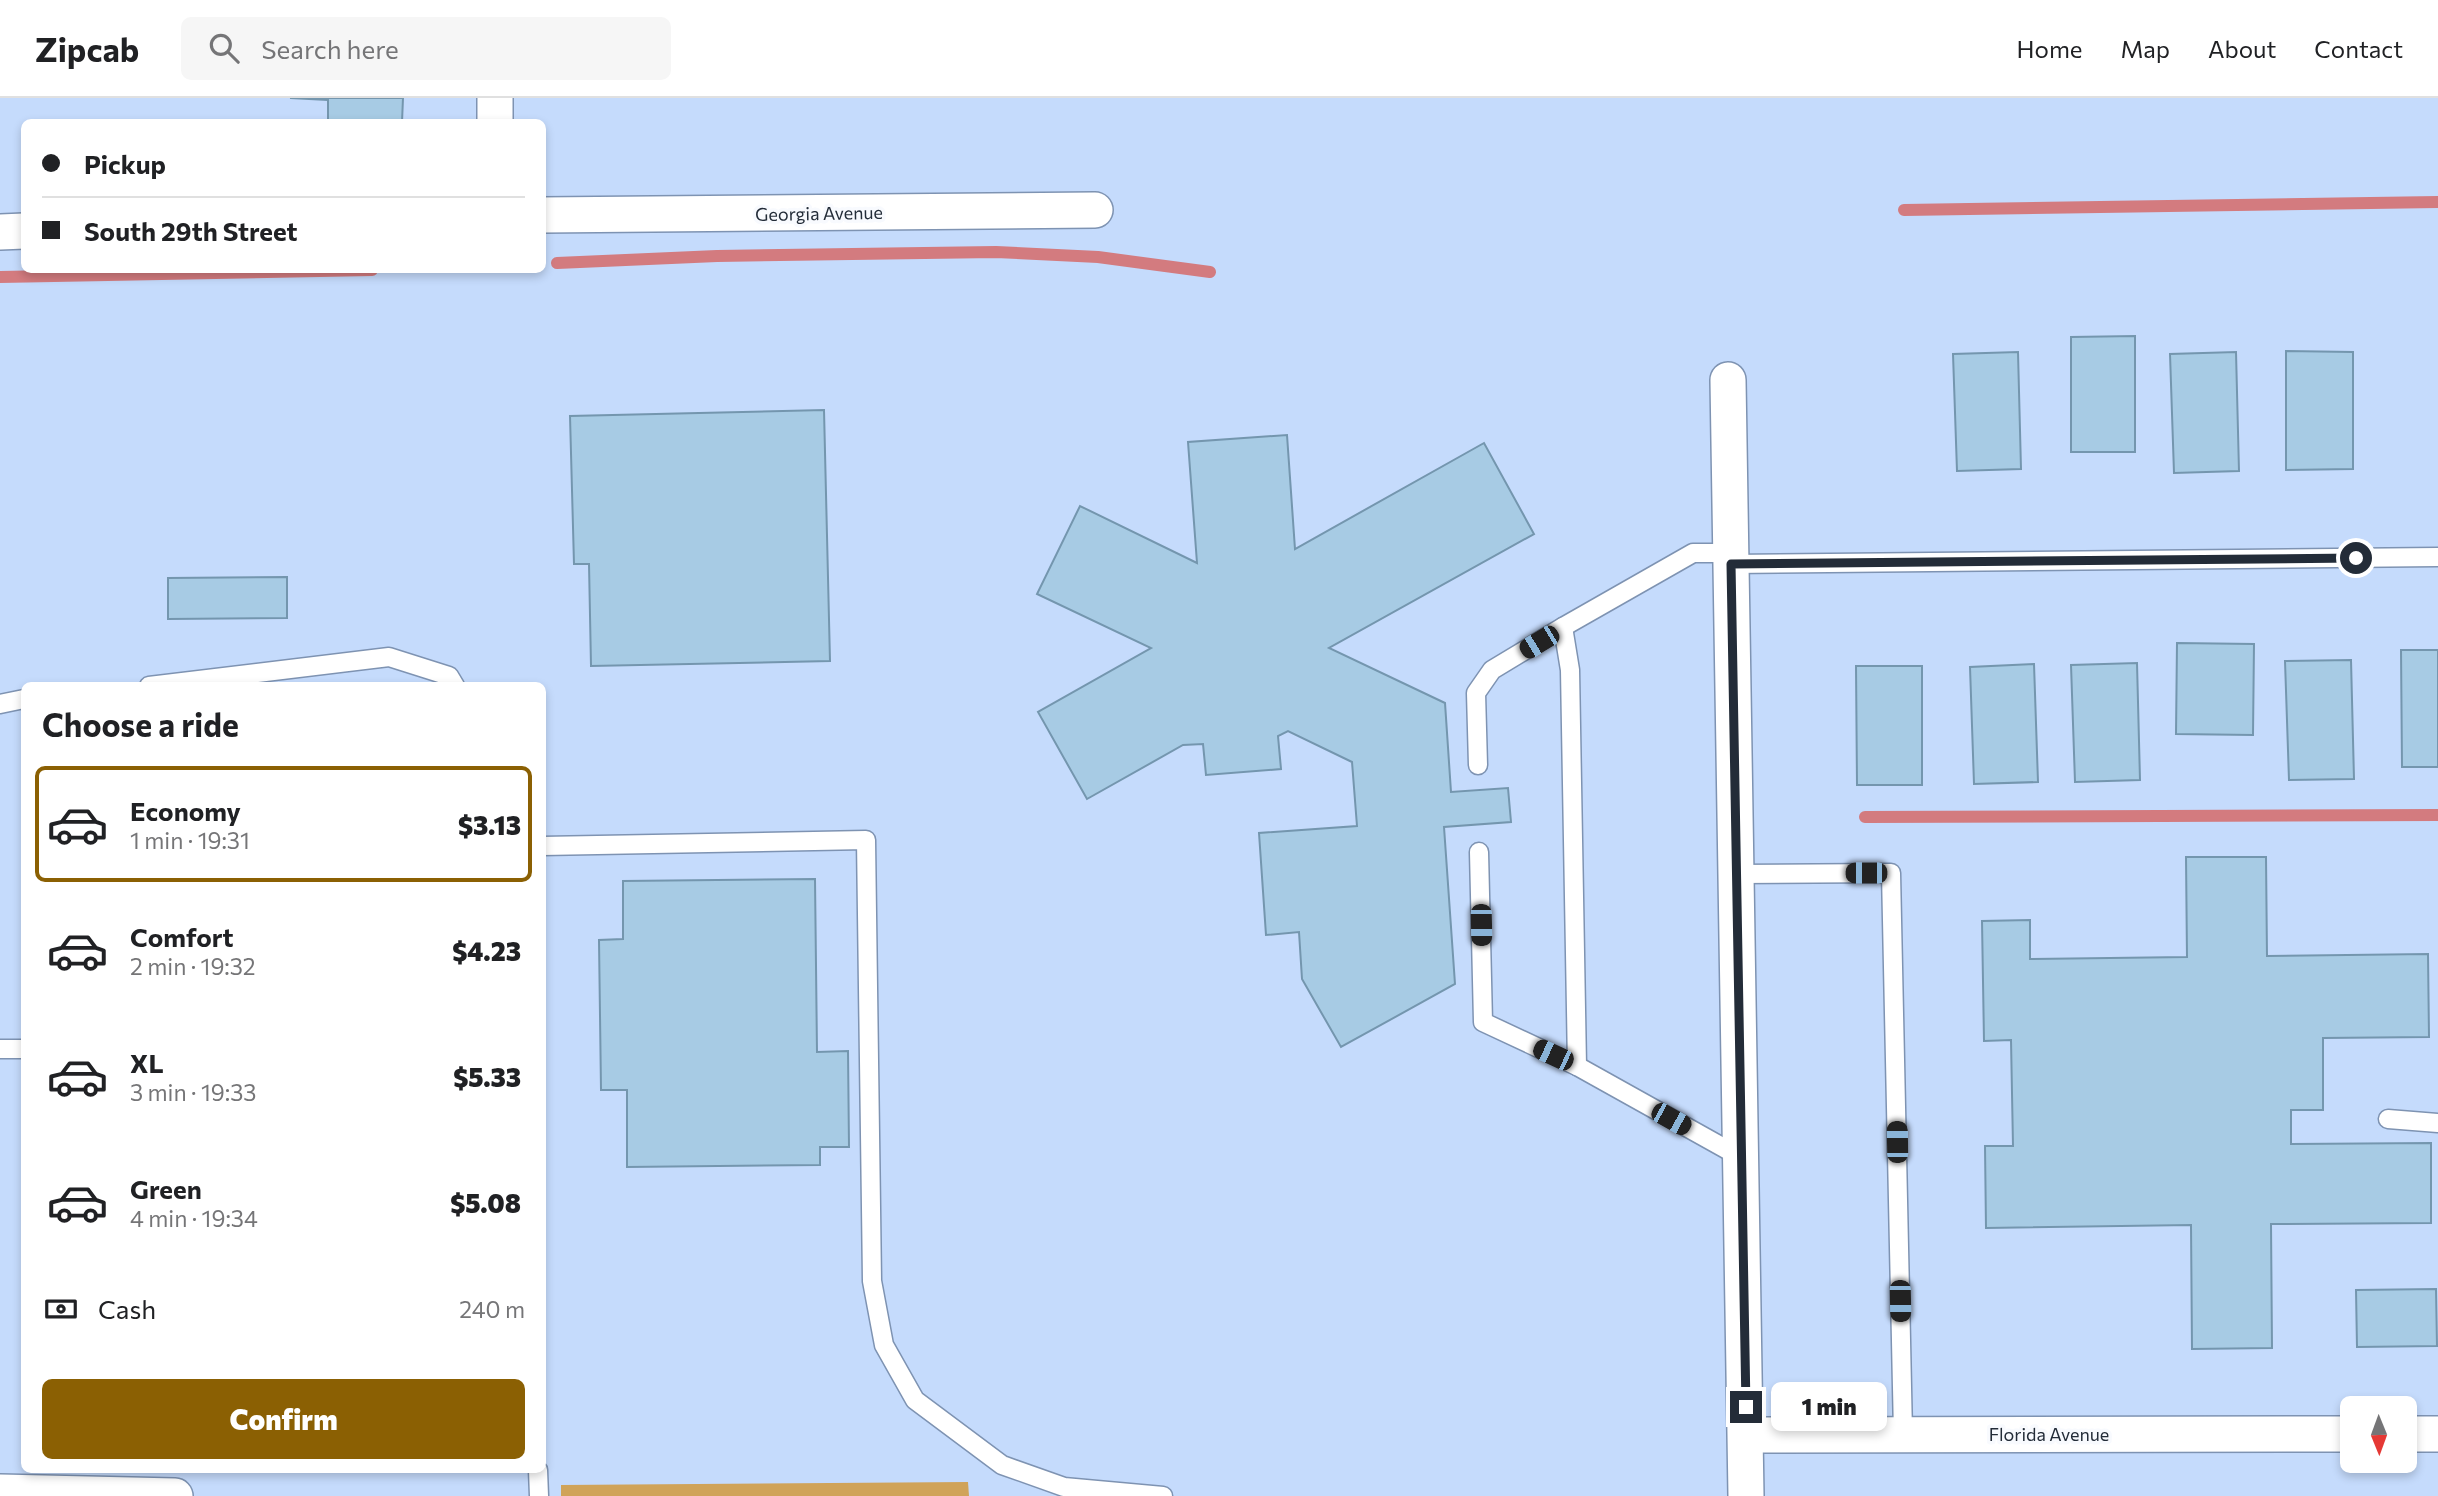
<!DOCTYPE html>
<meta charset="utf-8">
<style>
:root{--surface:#fff;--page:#f6f6f6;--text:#202124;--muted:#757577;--line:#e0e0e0;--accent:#8b6003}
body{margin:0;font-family:Commissioner,sans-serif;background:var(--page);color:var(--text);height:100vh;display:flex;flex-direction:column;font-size:26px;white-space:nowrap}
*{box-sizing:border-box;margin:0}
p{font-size:23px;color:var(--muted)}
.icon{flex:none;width:38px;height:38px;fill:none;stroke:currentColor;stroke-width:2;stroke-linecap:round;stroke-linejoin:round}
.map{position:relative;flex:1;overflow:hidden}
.drawer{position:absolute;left:21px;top:584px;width:525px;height:791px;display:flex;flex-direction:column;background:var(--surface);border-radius:10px;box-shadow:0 4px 10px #0003}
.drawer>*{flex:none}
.hud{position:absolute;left:21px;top:21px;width:525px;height:154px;border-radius:10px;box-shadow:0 4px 10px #0003;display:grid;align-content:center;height:154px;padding:0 21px;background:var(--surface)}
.needle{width:46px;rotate:179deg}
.tools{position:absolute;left:2340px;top:1298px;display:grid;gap:14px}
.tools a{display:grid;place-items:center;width:77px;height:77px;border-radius:10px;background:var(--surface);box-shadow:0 4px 10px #0003;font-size:35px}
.end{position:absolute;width:32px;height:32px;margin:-16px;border:9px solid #232c38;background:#fff;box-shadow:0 0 0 4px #fff}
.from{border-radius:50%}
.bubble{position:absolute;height:49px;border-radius:10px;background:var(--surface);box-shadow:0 4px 10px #0003;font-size:23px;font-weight:800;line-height:49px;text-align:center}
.car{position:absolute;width:21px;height:42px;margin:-21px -10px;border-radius:9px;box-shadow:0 0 5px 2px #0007;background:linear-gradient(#222 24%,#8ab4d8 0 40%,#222 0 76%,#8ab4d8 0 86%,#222 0)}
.hud b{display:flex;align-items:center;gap:24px;height:66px;font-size:26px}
.hud b+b{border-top:2px solid var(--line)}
.hud i{width:18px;height:18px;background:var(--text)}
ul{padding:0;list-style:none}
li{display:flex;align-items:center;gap:21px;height:116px;margin:0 14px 10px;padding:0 7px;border:4px solid transparent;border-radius:10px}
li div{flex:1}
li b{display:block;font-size:26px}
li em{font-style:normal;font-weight:800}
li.current{border-color:var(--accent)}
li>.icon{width:63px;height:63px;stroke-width:1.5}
h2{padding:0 21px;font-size:32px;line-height:84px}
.pay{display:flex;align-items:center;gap:18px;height:77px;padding:0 21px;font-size:26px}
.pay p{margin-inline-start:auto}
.primary-button{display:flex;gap:14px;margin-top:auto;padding:14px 21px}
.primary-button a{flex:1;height:80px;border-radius:10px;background:var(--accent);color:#fff;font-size:28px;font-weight:800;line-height:80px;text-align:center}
header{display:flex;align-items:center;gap:42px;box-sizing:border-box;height:98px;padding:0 35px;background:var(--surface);border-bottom:2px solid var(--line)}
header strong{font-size:33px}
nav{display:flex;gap:38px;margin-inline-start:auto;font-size:24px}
.search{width:490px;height:63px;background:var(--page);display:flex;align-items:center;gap:18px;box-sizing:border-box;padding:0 24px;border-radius:10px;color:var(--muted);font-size:26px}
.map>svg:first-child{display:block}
.green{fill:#d0a359}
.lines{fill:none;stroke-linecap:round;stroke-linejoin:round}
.stream{stroke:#d37b7f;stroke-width:12}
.building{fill:#a7cbe4;stroke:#7496ae;stroke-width:2}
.lane-casing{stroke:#7e93b2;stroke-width:21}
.street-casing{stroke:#7e93b2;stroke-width:38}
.lane{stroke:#fff;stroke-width:18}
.street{stroke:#fff;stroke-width:35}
.route{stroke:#232c38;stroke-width:9}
.labels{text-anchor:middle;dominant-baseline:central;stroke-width:7;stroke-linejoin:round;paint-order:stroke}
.street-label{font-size:18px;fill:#232c38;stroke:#f8fafe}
</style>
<header>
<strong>Zipcab</strong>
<div class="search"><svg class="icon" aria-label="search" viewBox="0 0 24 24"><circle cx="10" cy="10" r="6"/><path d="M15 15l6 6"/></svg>Search here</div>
<nav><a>Home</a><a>Map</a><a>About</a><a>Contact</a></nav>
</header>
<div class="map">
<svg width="2438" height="1398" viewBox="0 0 2438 1398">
<rect width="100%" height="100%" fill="#c5dbfc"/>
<polygon class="green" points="968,1384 969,1398 561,1398 561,1387"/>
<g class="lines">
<g class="stream">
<polyline points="1904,112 2438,104"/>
<polyline points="557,165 717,158 996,154 1098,159 1210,174"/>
<polyline points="0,179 372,172"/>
<polyline points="1865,719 2438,717"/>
</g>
</g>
<g class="building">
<polygon points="290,0 403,0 402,24 328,24 328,2"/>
<polygon points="2135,238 2135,354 2071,354 2071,239"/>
<polygon points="2286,253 2353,254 2353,371 2286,372"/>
<polygon points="2018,254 2021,371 1957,373 1953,256"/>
<polygon points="2236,254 2239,373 2174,375 2170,256"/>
<polygon points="824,312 830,563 591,568 589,466 574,466 570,318"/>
<polygon points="1287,337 1295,451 1484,345 1534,436 1329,550 1445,605 1451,694 1508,690 1511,724 1444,729 1455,886 1341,949 1302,881 1299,834 1266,837 1259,735 1357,728 1352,664 1288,633 1278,638 1281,671 1206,677 1203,646 1183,647 1087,701 1038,614 1151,550 1037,496 1080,408 1197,465 1188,344"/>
<polygon points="287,479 287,520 168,521 168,480"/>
<polygon points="2177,545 2254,546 2253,637 2176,636"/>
<polygon points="2401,552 2438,552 2438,669 2402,669"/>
<polygon points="2351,562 2354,681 2289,682 2285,563"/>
<polygon points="2137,565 2140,682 2075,684 2071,567"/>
<polygon points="2034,566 2038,684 1974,686 1970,569"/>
<polygon points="1856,568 1922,568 1922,687 1857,687"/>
<polygon points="2186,759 2266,759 2267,858 2428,856 2429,939 2323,940 2323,1012 2291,1012 2291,1046 2431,1045 2431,1125 2271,1126 2272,1250 2192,1251 2191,1127 1986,1130 1985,1048 2013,1048 2011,942 1984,943 1982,823 2030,822 2030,861 2187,859"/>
<polygon points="815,781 817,954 848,953 849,1049 820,1049 820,1067 627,1069 627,992 601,992 599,842 623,841 623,783"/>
<polygon points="2436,1191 2437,1248 2357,1249 2356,1192"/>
</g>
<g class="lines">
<defs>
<g id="lane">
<polyline points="1731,466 2438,459"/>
<polyline points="1563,529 1693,455 1731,455"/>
<polyline points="149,588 389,559 449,578 455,588"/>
<polyline points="0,606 24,601"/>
<polyline points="1478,667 1476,595 1492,572 1563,529 1570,572 1577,968"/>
<polyline points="542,748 866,742 872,1183 884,1247 915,1302 1002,1367 1064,1389 1163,1398"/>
<polyline points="1479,754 1483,924 1577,968 1742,1060"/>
<polyline points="1737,776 1891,775 1903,1336"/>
<polyline points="0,951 24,951"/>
<polyline points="2388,1021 2438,1025"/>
<polyline points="538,1372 539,1398"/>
</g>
<g id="street">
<polyline points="495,24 495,0"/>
<polyline points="542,117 1095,112"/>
<polyline points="0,134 24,133"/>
<polyline points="1728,282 1746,1398"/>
<polyline points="2404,1336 2438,1336"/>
<polyline points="1747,1337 2352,1336"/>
<polyline points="0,1394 175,1398"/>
</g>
</defs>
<use href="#lane" class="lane-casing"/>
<use href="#street" class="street-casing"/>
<use href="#lane" class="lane"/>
<use href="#street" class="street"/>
</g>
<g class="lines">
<polyline class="route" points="1746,1309 1731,466 2356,460"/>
</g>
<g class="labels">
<g class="street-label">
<text transform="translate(819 115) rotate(-1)">Georgia Avenue</text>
<text x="2049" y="1336">Florida Avenue</text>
</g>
</g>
</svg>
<div class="tools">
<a><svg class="needle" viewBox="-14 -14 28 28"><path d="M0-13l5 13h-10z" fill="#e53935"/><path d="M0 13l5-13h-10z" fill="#757577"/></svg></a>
</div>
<i class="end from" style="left:2356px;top:460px"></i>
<i class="end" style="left:1746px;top:1309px"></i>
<div class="bubble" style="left:1771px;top:1284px;width:116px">1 min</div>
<i class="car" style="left:1539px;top:544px;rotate:239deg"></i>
<i class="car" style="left:1866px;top:775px;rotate:270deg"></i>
<i class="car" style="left:1481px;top:827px;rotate:179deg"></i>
<i class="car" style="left:1553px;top:957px;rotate:295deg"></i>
<i class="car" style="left:1671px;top:1021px;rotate:119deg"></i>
<i class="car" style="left:1897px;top:1044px;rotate:359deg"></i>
<i class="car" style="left:1900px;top:1203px;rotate:179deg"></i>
<div class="hud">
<b><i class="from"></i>Pickup</b>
<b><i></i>South 29th Street</b>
</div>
<section class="drawer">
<h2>Choose a ride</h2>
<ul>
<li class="current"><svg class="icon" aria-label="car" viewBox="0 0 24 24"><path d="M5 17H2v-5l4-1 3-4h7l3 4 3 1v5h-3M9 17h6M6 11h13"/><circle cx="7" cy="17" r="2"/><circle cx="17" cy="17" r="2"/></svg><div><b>Economy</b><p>1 min · 19:31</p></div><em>$3.13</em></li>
<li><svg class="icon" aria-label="car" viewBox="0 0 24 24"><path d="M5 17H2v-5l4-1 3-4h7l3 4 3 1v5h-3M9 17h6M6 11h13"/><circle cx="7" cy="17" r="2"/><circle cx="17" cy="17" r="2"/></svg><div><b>Comfort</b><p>2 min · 19:32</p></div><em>$4.23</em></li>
<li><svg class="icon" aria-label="car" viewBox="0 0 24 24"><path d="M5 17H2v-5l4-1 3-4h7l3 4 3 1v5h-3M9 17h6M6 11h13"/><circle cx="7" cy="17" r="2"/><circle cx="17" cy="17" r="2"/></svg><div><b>XL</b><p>3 min · 19:33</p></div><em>$5.33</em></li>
<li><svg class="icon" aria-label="car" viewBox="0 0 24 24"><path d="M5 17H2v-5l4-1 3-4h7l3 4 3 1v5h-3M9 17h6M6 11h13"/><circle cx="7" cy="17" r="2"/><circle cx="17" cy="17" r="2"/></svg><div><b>Green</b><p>4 min · 19:34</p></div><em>$5.08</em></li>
</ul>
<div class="pay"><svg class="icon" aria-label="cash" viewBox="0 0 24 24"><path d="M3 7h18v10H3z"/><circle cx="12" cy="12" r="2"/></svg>Cash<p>240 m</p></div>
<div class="primary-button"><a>Confirm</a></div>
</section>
</div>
